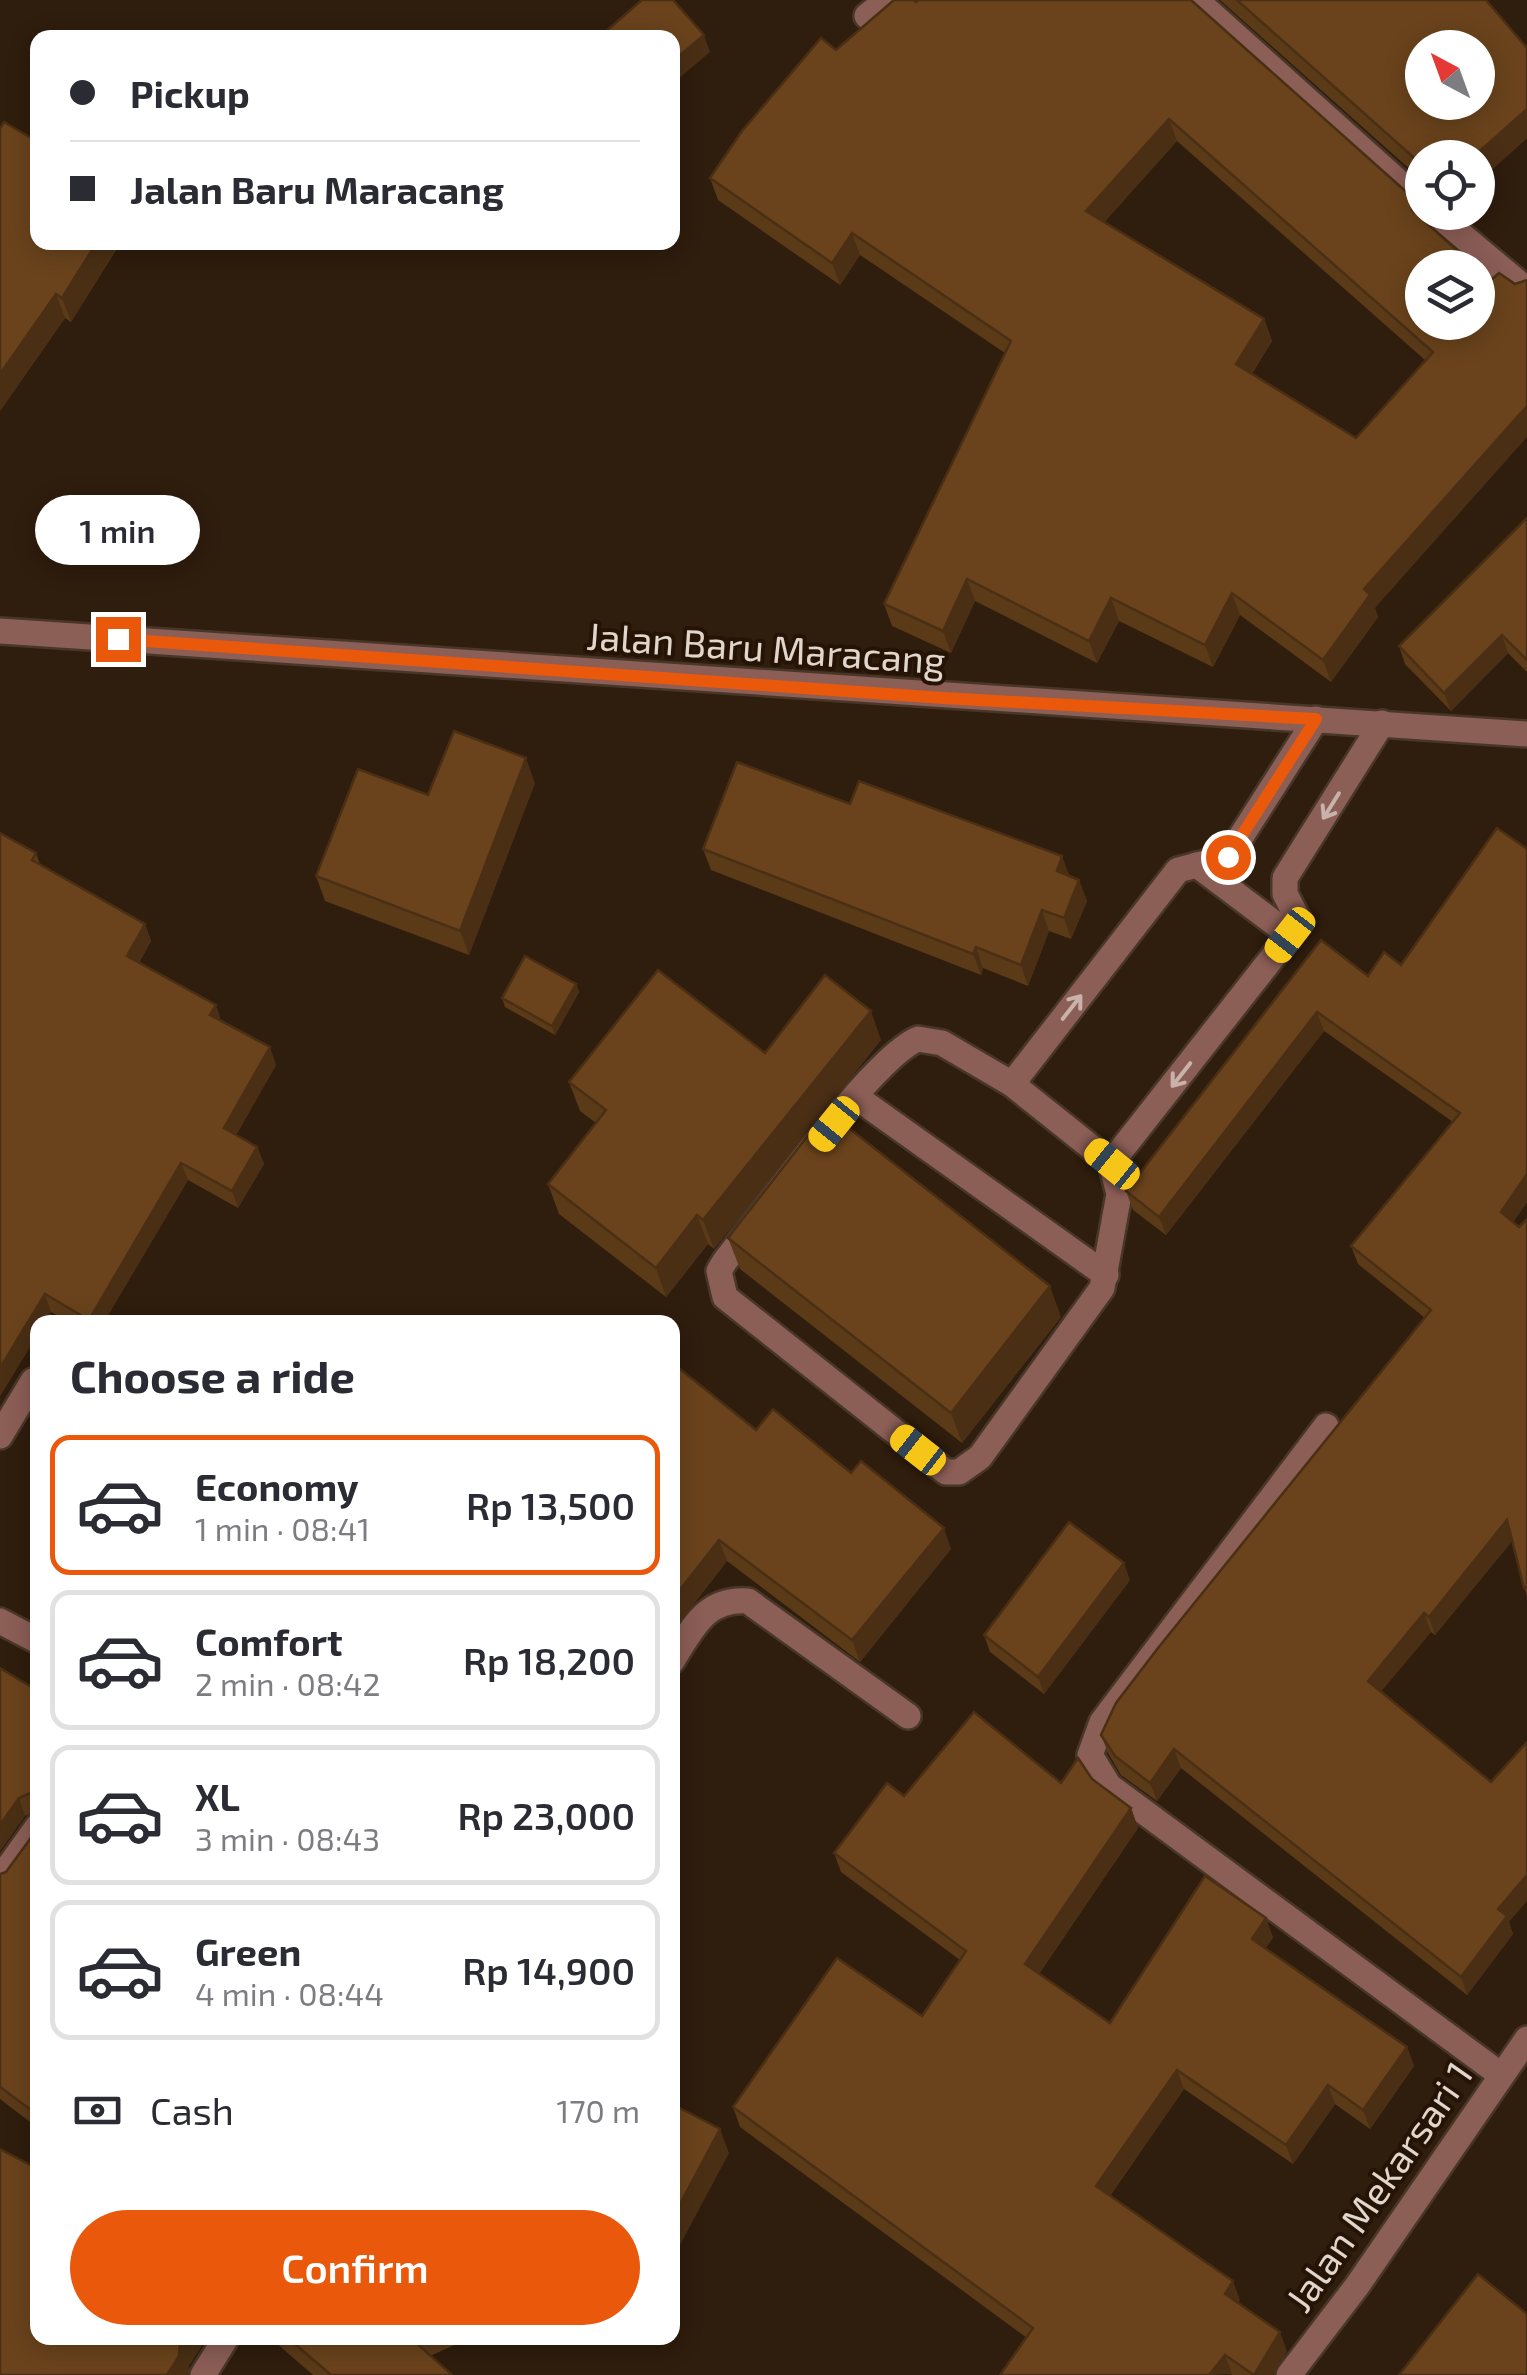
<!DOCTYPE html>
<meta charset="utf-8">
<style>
:root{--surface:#fff;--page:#f7f7f7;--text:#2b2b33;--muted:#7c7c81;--line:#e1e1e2;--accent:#ea580c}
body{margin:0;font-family:"Exo 2",sans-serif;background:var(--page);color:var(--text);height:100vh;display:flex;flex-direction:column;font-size:38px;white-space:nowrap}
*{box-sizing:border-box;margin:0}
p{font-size:32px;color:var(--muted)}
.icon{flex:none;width:55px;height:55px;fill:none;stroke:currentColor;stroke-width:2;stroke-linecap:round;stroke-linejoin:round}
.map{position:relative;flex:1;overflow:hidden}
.side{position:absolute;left:30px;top:1315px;width:650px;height:1030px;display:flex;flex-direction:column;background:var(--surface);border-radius:20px;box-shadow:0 5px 25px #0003}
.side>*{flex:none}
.banner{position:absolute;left:30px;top:30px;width:650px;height:220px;border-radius:20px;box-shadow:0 5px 25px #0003;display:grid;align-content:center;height:220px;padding:0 40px;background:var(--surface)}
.needle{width:65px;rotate:319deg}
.tools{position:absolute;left:1405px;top:30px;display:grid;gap:20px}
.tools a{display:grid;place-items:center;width:90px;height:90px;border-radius:50%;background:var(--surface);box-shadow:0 5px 25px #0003;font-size:50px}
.end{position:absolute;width:45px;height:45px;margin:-22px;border:12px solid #ea580c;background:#fff;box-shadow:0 0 0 5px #fff}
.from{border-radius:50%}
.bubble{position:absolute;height:70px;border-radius:35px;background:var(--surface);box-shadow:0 5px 25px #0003;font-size:32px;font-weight:600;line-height:70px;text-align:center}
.car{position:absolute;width:30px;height:60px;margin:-30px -15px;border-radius:12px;box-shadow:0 0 8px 2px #0007;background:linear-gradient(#f5c518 24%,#345 0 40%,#f5c518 0 76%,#345 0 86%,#f5c518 0)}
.banner b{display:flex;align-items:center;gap:35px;height:95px;font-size:38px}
.banner b+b{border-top:2px solid var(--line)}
.banner i{width:25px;height:25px;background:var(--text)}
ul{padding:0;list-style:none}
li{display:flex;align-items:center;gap:30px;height:140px;margin:0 20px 15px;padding:0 20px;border:5px solid var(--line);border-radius:20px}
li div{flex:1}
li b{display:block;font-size:38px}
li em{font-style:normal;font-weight:600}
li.selected{border-color:var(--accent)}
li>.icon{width:90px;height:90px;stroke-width:1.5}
h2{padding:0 40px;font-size:45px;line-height:120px}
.pay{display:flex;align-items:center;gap:25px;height:110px;padding:0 40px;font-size:38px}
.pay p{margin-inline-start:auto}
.button{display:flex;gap:20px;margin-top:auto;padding:20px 40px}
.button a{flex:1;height:115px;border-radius:60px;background:var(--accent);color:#fff;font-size:40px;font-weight:600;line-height:115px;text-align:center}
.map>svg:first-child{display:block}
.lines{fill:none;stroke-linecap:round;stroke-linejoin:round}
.minor-casing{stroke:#483728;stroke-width:30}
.minor{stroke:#8b5e56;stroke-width:25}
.wall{fill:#5b3a18;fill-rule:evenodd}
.shaded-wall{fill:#4a2f14}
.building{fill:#6a431c;stroke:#4a2f14;stroke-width:2.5;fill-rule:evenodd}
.oneway{stroke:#c8b2a9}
.route{stroke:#ea580c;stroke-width:12}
.labels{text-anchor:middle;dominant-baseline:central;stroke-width:8;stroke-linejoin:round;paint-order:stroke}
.street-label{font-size:38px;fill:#e2d6cc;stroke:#251405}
</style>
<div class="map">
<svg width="1527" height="2375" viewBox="0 0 1527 2375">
<rect width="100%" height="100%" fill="#2f1d0d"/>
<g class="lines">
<defs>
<g id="minor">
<polyline points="1196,0 1422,203"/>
<polyline points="867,16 887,0"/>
<polyline points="1434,212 1527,290"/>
<polyline points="0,631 1527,734"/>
<polyline points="1197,865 1290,935"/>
<path d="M918,1039L942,1043L1012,1084L1111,1163L1119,1194L1102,1288L980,1457L959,1472H946L725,1297L719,1271L725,1261C762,1215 873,1057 918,1039Z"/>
<polyline points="1012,1084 1178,870 1228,857 1316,719"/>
<polyline points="856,1097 1106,1275"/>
<polyline points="1111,1163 1290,935 1298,919 1285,894 1285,878 1382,723"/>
<polyline points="1326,1426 1102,1722 1090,1755 1109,1786 1501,2075"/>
<polyline points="0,1436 33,1381"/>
<polyline points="0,1621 38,1641"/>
<path d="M672,1661C693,1628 705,1598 748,1601L908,1716"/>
<polyline points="0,1879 38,1826"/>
<polyline points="203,2375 226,2338"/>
<polyline points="1289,2375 1357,2286 1527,2039"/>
</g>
</defs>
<use href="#minor" class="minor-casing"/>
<use href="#minor" class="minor"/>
</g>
<g class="wall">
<polygon points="1220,0 1486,0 1527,48 1527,138 1478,182 1422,158 1422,180"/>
<path d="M916,2L1418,204L1424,221L1478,322L1375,608L1378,617L1331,682L1240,615L1213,667L1119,621L1097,663L975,601L951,653L892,626L884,604L1005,353L860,255L840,285L718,200L710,178L836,50ZM1177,141L1425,360L1356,438L1252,374L1272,341L1264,319L1104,222Z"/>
<polygon points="0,129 38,242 121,242 71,322 65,318 0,411"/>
<polygon points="1527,518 1527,672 1508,653 1451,711 1405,664 1399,646"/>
<polygon points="535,783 469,955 325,901 316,876 428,795"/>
<polygon points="850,804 1079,880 1087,901 1071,939 1049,931 1028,986 983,968 981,975 711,870 703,849"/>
<polygon points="0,833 36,853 40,865 145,924 151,941 139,963 222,1021 276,1065 236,1135 257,1147 264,1164 238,1208 188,1180 104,1322 69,1322 51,1312 0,1396"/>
<polygon points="1321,940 1368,976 1527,1202 1513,1222 1519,1227 1527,1219 1527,1597 1512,1541 1435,1635 1431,1632 1381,1691 1509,1922 1513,1934 1467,1995 1181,1768 1157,1801 1121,1775 1108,1753 1101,1735 1425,1318 1358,1264 1351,1246 1453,1122 1324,1031 1166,1235 1133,1210 1126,1191"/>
<polygon points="576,984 579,992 555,1035 505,1007 502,998"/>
<polygon points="881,1040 714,1249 708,1244 666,1297 559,1214 548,1184 596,1123 580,1111 569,1082 765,1053"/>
<polygon points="728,1238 1061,1317 962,1443 740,1269"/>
<polygon points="756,1430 851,1473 951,1549 860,1662 727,1561 672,1632"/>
<polygon points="1130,1580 1044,1694 990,1652 984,1635"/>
<polygon points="38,1691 38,1810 25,1816 0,1851"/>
<polygon points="1092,1779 1131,1808 1138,1828 1039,1974 1110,2023 1266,1918 1273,1938 1265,1948 1407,2047 1414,2066 1370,2129 1335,2104 1293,2164 1184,2089 1110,2196 1240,2300 1238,2303 1287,2351 1273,2375 1233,2375 1027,2338 740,2127 733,2107 922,2016 960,1960 841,1872 834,1853 904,1796"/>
<polygon points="38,1828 38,2128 0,2099 0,1874 6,1872"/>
<polygon points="273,2338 470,2338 430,2356 452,2375 313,2375 274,2341"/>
</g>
<g class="shaded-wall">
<polygon points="704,35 710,52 672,84 672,62"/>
<polygon points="1527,109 1527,138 1478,182 1478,158 1472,158"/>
<polygon points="1169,119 1177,141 1094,234 1086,211"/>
<polygon points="1418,204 1426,227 1412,210"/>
<polygon points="852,233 860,255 840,285 832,263"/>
<polygon points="97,242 121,242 71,322 62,298"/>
<polygon points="56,294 65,318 0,411 0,374"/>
<polygon points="1264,319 1272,341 1244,386 1236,364"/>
<polygon points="1527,406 1527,437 1375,608 1378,617 1331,682 1323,660 1364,589"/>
<polygon points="967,579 975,601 951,653 943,631"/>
<polygon points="1232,593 1240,615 1213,667 1205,645"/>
<polygon points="1111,598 1119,621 1097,663 1089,641"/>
<polygon points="1502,635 1508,653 1451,711 1444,693"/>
<polygon points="526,758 535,783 469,955 460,931"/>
<polygon points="1062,856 1070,877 1057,871"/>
<polygon points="1079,880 1087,901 1071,939 1064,918"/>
<polygon points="1042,910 1049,931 1028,986 1021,965"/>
<polygon points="145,924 151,941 133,973 127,956"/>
<polygon points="976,947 983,968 981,975 973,954"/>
<polygon points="576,984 579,992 555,1035 552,1026"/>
<polygon points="216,1005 222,1023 210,1015"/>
<polygon points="871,1011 881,1040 714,1249 703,1220"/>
<polygon points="1317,1012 1324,1031 1166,1235 1159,1217"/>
<polygon points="270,1047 276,1065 230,1146 224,1128"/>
<polygon points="257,1147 264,1164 238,1208 232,1191"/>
<polygon points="181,1163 188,1180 104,1322 90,1322 89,1320"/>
<polygon points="1527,1174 1527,1202 1508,1230 1501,1212"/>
<polygon points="697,1215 708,1244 666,1297 656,1268"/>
<polygon points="1050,1286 1061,1317 962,1443 951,1413"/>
<polygon points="45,1294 51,1312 45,1322 38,1322 38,1334 0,1396 0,1368"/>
<polygon points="1507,1520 1514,1539 1435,1635 1429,1617"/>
<polygon points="944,1528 951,1549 860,1662 852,1640"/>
<polygon points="719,1540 727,1561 672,1632 672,1600"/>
<polygon points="1124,1563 1130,1580 1044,1694 1038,1677"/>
<polygon points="1424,1613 1431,1632 1375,1699 1368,1681"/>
<polygon points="1174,1749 1181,1768 1157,1801 1150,1783"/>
<polygon points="19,1798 25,1816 0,1851 0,1825"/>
<polygon points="1131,1808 1138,1828 1032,1984 1025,1964"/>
<polygon points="1527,1875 1527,1901 1509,1922 1513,1934 1467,1995 1461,1977 1498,1909"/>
<polygon points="1266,1918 1273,1938 1259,1958 1252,1939"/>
<polygon points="1407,2047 1414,2066 1370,2129 1363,2110"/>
<polygon points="1177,2070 1184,2089 1103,2205 1096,2186"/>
<polygon points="1328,2085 1335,2104 1293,2164 1286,2145"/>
<polygon points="720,2129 729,2153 672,2260 672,2219"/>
<polygon points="1233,2281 1240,2300 1232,2313 1225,2294"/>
<polygon points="1280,2332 1287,2351 1273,2375 1254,2375"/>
<polygon points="181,2338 207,2338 189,2366 189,2375 167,2375"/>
<polygon points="1225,2355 1232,2374 1209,2375"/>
</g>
<g class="building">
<polygon points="642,0 673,0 704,35 672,62 672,38 598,38"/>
<path d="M894,0H914L916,2L919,0H1191L1412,197L1418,204L1412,210L1477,268H1422V322H1478V268L1491,280L1499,273L1515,284L1527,280V406L1364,589L1370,595L1323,660L1232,593L1205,645L1111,598L1089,641L967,579L943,631L884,604L1011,341L852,233L832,263L710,178L742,131L821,38L836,50ZM1169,119L1433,352L1356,438L1236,364L1264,319L1086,211Z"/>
<path d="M1237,0H1486L1527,48V109L1472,158H1422V165ZM1422,48H1478V102H1422Z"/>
<polygon points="4,122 38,142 38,242 97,242 62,298 56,294 0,374 0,129"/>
<polygon points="1527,518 1527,660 1502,635 1444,693 1399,646"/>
<polygon points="454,731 526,758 460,931 316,876 358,769 428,795"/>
<polygon points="737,762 850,804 859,781 1062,856 1057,871 1079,880 1064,918 1042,910 1021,965 976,947 973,954 703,849"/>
<polygon points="1497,828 1527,849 1527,1174 1501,1212 1519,1227 1527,1219 1527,1587 1524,1588 1507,1520 1429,1617 1424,1613 1368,1681 1491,1782 1527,1742 1527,1875 1498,1909 1507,1916 1461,1977 1174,1749 1150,1783 1115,1756 1101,1735 1116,1703 1158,1648 1431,1310 1351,1246 1460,1113 1317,1012 1159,1217 1126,1191 1321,940 1368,976 1384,952 1401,965"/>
<polygon points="0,833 36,853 32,860 145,924 127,956 216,1005 210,1015 270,1047 224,1128 257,1147 232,1191 181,1163 89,1320 45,1294 0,1368"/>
<polygon points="525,956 576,984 552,1026 502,998"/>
<polygon points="658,970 765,1053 825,975 871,1011 703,1220 697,1215 656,1268 548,1184 606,1110 569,1082"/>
<polygon points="827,1111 1050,1286 951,1413 728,1238"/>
<polygon points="675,1365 756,1430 773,1409 851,1473 861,1461 944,1528 852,1640 719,1540 672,1600 672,1367"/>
<polygon points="1069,1522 1124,1563 1038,1677 984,1635"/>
<polygon points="0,1668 38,1691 38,1794 32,1792 19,1798 0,1825"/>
<polygon points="974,1712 1061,1783 1078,1758 1092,1779 1131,1808 1025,1964 1110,2023 1205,1876 1266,1918 1252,1939 1407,2047 1363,2110 1328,2085 1286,2145 1177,2070 1096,2186 1233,2281 1225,2294 1280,2332 1254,2375 1225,2355 1209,2375 1000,2375 1033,2328 733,2107 837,1958 922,2016 966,1951 834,1853 887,1783 904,1796"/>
<polygon points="38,1828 38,2115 0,2087 0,1874 6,1872"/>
<polygon points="672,2104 720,2129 672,2219"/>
<polygon points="0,2149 38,2169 38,2338 181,2338 180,2340 179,2356 167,2375 0,2375"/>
<polygon points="1478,2274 1527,2314 1527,2375 1399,2375"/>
<polygon points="288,2338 411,2338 452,2375 331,2375"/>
</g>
<defs><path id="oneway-shaft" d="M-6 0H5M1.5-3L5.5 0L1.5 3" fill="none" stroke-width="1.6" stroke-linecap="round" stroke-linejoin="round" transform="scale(2.5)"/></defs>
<g class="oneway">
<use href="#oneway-shaft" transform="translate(1331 806) rotate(122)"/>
<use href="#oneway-shaft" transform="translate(1072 1007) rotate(-52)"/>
<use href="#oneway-shaft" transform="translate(1181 1075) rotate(128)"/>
</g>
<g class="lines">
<polyline class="route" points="118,639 943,698 1316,719 1228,857"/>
</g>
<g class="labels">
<g class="street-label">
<text transform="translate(766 647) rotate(4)">Jalan Baru Maracang</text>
<text transform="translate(1378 2186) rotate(-55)">Jalan Mekarsari 1</text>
</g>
</g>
</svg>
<div class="tools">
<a><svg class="needle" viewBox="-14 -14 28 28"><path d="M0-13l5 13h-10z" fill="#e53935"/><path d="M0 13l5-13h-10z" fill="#7c7c81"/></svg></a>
<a><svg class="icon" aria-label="locate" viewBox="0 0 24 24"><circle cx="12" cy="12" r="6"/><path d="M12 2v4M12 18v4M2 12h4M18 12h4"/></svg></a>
<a><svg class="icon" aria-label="layers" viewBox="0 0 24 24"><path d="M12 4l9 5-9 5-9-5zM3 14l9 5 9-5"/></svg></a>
</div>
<i class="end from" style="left:1228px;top:857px"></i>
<i class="end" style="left:118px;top:639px"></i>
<div class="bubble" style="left:35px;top:495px;width:165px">1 min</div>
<i class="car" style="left:1290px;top:935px;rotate:218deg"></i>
<i class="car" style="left:834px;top:1124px;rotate:219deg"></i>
<i class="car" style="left:1112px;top:1164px;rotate:309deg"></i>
<i class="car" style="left:918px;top:1450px;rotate:308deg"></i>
<div class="banner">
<b><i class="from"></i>Pickup</b>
<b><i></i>Jalan Baru Maracang</b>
</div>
<section class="side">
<h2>Choose a ride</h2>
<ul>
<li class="selected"><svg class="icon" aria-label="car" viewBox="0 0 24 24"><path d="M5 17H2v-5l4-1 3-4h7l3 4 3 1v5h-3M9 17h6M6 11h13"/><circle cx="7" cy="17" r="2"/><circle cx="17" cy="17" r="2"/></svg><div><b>Economy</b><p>1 min · 08:41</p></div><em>Rp 13,500</em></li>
<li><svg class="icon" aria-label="car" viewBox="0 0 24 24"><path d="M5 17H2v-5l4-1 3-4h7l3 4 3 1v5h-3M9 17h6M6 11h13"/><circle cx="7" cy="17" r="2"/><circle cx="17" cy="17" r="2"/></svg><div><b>Comfort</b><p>2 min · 08:42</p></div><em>Rp 18,200</em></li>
<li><svg class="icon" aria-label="car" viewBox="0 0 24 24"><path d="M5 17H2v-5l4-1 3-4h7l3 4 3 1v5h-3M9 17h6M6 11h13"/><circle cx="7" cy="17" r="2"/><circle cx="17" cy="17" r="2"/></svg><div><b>XL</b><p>3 min · 08:43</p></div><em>Rp 23,000</em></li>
<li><svg class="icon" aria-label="car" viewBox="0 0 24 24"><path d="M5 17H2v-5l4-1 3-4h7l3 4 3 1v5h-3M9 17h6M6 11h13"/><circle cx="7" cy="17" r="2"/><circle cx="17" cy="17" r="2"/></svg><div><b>Green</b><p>4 min · 08:44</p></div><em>Rp 14,900</em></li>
</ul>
<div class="pay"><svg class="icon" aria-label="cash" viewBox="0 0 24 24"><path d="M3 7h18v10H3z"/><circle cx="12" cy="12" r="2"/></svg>Cash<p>170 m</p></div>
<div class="button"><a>Confirm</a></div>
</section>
</div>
